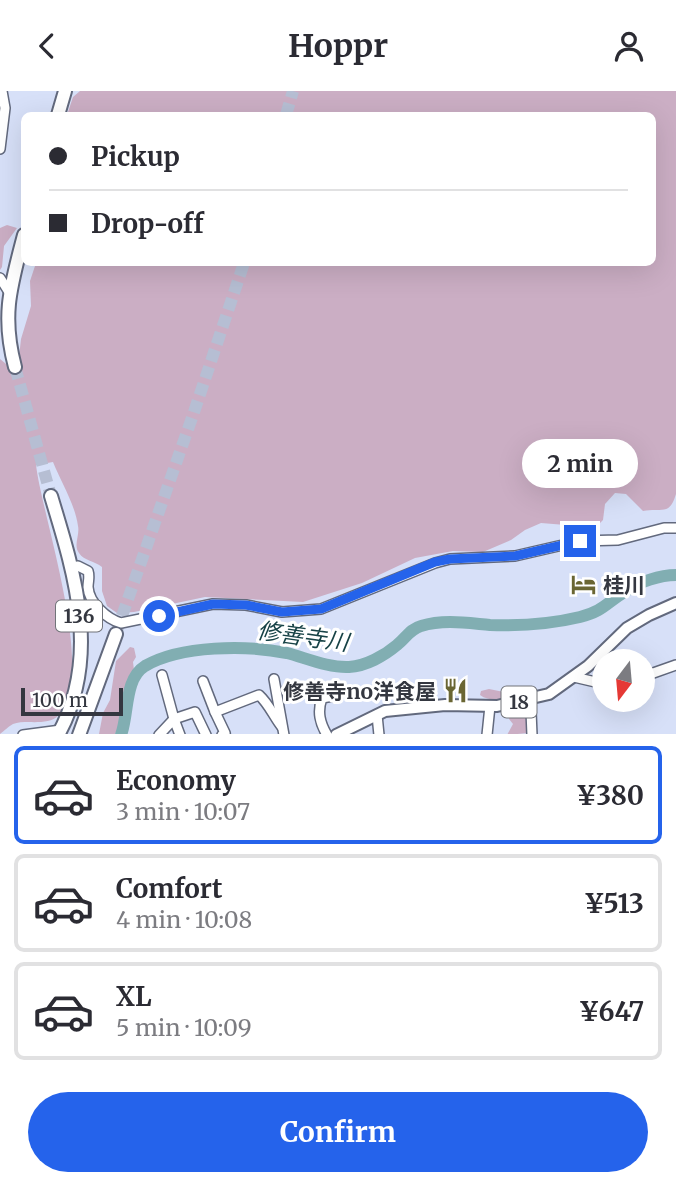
<!DOCTYPE html>
<meta charset="utf-8">
<style>
:root{--surface:#fff;--page:#f7f7f7;--text:#2b2b33;--muted:#7c7c81;--line:#e1e1e2;--accent:#2563eb}
body{margin:0;font-family:Merriweather,"Noto Sans JP",serif;background:var(--page);color:var(--text);height:100vh;display:flex;flex-direction:column;font-size:26px;white-space:nowrap}
*{box-sizing:border-box;margin:0}
p{font-size:23px;color:var(--muted)}
.icon{flex:none;width:38px;height:38px;fill:none;stroke:currentColor;stroke-width:2;stroke-linecap:round;stroke-linejoin:round}
.map{position:relative;height:643px;overflow:hidden}
.sheet{display:flex;flex-direction:column;background:var(--surface);flex:1}
.sheet>*{flex:none}
.banner{position:absolute;left:21px;top:21px;width:635px;height:154px;border-radius:10px;box-shadow:0 7px 28px #0002;display:grid;align-content:center;height:154px;padding:0 28px;background:var(--surface)}
.needle{width:46px;rotate:196deg}
.controls{position:absolute;left:592px;top:558px;display:grid;gap:14px}
.controls a{display:grid;place-items:center;width:63px;height:63px;border-radius:50%;background:var(--surface);box-shadow:0 7px 28px #0002;font-size:35px}
.scale{position:absolute;left:21px;bottom:18px;width:102px;box-sizing:border-box;padding-left:7px;border:4px solid #343740;border-top:0;font-size:19px;line-height:24px;white-space:nowrap;color:#343740;-webkit-text-stroke:5px #fff;paint-order:stroke}
.end{position:absolute;width:32px;height:32px;margin:-16px;border:9px solid #2563eb;background:#fff;box-shadow:0 0 0 4px #fff}
.from{border-radius:50%}
.bubble{position:absolute;height:49px;border-radius:24px;background:var(--surface);box-shadow:0 7px 28px #0002;font-size:23px;font-weight:700;line-height:49px;text-align:center}
.banner b{display:flex;align-items:center;gap:24px;height:66px;font-size:26px}
.banner b+b{border-top:2px solid var(--line)}
.banner i{width:18px;height:18px;background:var(--text)}
ul{padding:12px 0 0;list-style:none}
li{display:flex;align-items:center;gap:21px;height:98px;margin:0 14px 10px;padding:0 14px;border:4px solid var(--line);border-radius:10px}
li div{flex:1}
li b{display:block;font-size:26px}
li em{font-style:normal;font-weight:700}
li.current{border-color:var(--accent)}
li>.icon{width:63px;height:63px;stroke-width:1.5}
.cta{display:flex;gap:14px;margin-top:auto;padding:14px 28px}
.cta a{flex:1;height:80px;border-radius:42px;background:var(--accent);color:#fff;font-size:28px;font-weight:700;line-height:80px;text-align:center}
header{display:flex;justify-content:space-between;align-items:center;height:91px;padding:0 28px;background:var(--surface);font-size:32px;font-weight:700}
.map>svg:first-child{display:block}
.green{fill:#cbaec4}
.lines{fill:none;stroke-linecap:round;stroke-linejoin:round}
.river{stroke:#81aeb2;stroke-width:12}
.highway-tunnel{stroke:#b6bed3;stroke-width:12;stroke-dasharray:12 6;stroke-linecap:butt}
.minor-casing{stroke:#62697d;stroke-width:12}
.major-casing{stroke:#62697d;stroke-width:14}
.highway-casing{stroke:#62697d;stroke-width:16}
.minor{stroke:#fff;stroke-width:9}
.major{stroke:#fff;stroke-width:10}
.highway{stroke:#fff;stroke-width:12}
.route{stroke:#2563eb;stroke-width:9}
.labels{text-anchor:middle;dominant-baseline:central;stroke-width:6;stroke-linejoin:round;paint-order:stroke}
.shield{fill:#fff;stroke:#717379;stroke-width:2}
.shield-label{font-size:19px;font-weight:bold;fill:#343740}
.poi-label{font-size:21px;font-weight:bold;fill:#343740;stroke:#fff;text-anchor:start}
.water-label{font-size:23px;font-style:italic;fill:#174246;stroke:#fff}
</style>
<header><svg class="icon" aria-label="back" viewBox="0 0 24 24"><path d="M15 5l-7 7 7 7"/></svg>Hoppr<svg class="icon" aria-label="person" viewBox="0 0 24 24"><circle cx="12" cy="8" r="4"/><path d="M4 21q1-7 8-7t8 7"/></svg></header>
<div class="map">
<svg width="676" height="644" viewBox="0 0 676 644">
<rect width="100%" height="100%" fill="#d7e0f8"/>
<g class="green">
<path d="M80,0H676V403C669,426 662,416 643,420L626,403L615,402L605,413L603,429L598,434L590,436L541,432L525,439L511,449L483,461L453,460L415,467L362,492L303,511L205,506L134,521L117,522L107,515L102,500V476C95,470 84,470 79,462C73,454 80,444 78,435C75,413 61,391 53,371L36,374C42,425 97,584 59,624C47,636 27,628 13,633C9,635 4,640 0,643V268L11,277L18,275L21,248L31,215L30,190L36,172H653V24H67L73,6Z"/>
<polygon points="7,134 17,137 4,155 2,176 0,179 0,137"/>
<polygon points="130,556 134,557 136,566 133,571 134,579 125,606 122,630 115,643 99,643 103,622 110,609 116,570"/>
<path d="M489,598L514,603L515,605C505,609 489,611 480,604L481,600Z"/>
<path d="M522,619C527,623 529,635 528,642L507,644L513,633L509,628L511,621Z"/>
</g>
<g class="lines">
<path class="river" d="M121,644C129,623 124,588 145,575C181,554 247,554 287,562C306,567 329,577 349,576C366,575 384,565 397,554C406,547 410,538 421,535C444,528 467,532 490,534C520,535 551,533 580,526C604,520 607,511 626,500C639,491 660,484 676,484"/>
<g class="highway-tunnel">
<polyline points="286,24 293,0"/>
<polyline points="15,276 51,405"/>
<polyline points="116,542 193,324 244,172"/>
</g>
<defs>
<g id="minor">
<polyline points="0,58 5,17 2,0"/>
<polyline points="0,187 9,201"/>
<path d="M73,476L78,475L88,480C90,486 88,490 88,496C89,512 107,528 121,532L213,513L246,514L282,521L321,518L435,472L450,468L515,465L580,450L618,449L664,437H676"/>
<polyline points="162,584 174,628 195,621 206,644"/>
<polyline points="574,586 604,593"/>
<polyline points="642,586 676,574"/>
<polyline points="274,588 284,644"/>
<polyline points="203,590 215,621"/>
<polyline points="510,613 517,618 529,618 531,620 532,644"/>
<polyline points="377,624 379,644"/>
<polyline points="23,644 61,639"/>
<polyline points="159,644 174,628 180,644"/>
<path d="M222,644L225,642L215,621L259,604C269,613 274,626 282,636"/>
<path d="M327,644C320,632 317,621 322,607L333,605L336,601"/>
<polyline points="487,644 490,615"/>
</g>
<polyline id="major" points="336,644 385,620 445,614 497,615 549,603 588,575 627,537 649,524 676,512"/>
<g id="highway">
<polyline points="58,24 65,0"/>
<path d="M15,276C1,224 11,194 24,144"/>
<path d="M51,405C75,484 101,566 58,644"/>
<polyline points="79,644 116,543"/>
</g>
</defs>
<use href="#minor" class="minor-casing"/>
<use href="#major" class="major-casing"/>
<use href="#highway" class="highway-casing"/>
<use href="#minor" class="minor"/>
<use href="#major" class="major"/>
<use href="#highway" class="highway"/>
</g>
<g class="lines">
<polyline class="route" points="159,525 213,513 246,514 282,521 321,518 435,471 450,468 515,465 580,450"/>
</g>
<defs>
<symbol id="hotel-bare" viewBox="-9 -9 18 18"><path d="M-6-4.5h1.5V1H6V5H4.5V3h-9V5H-6ZM-4 0a1.8 1.8 0 1 1 3.6 0ZM.5 0V-2.5h3Q6-2.5 6 0Z" fill="#6a6633" stroke="#fff" stroke-width="2.5" paint-order="stroke"/></symbol>
<symbol id="restaurant-bare" viewBox="-9 -9 18 18"><path d="M-5-6h1v4h1v-4h1v4h1v-4h1v5L-1.5 .5V6h-2V.5L-5-1ZM5-6V6H3V1.5H1.5Q1.5-4 5-6Z" fill="#6a6633" stroke="#fff" stroke-width="2.5" paint-order="stroke"/></symbol>
</defs>
<g fill-rule="evenodd">
<use href="#hotel-bare" x="566" y="476" width="35" height="35"/>
<use href="#restaurant-bare" x="438" y="582" width="35" height="35"/>
</g>
<g class="labels">
<g class="shield">
<rect x="56" y="509.5" width="46" height="31" rx="5"/>
<rect x="501.5" y="595.5" width="35" height="31" rx="5"/>
</g>
<g class="shield-label">
<text x="79" y="525">136</text>
<text x="519" y="611">18</text>
</g>
<g class="poi-label">
<text x="603" y="494">桂川</text>
<text x="436" y="600" text-anchor="end">修善寺no洋食屋</text>
</g>
<g class="water-label">
<text transform="translate(303 545) rotate(8)">修善寺川</text>
</g>
</g>
</svg>
<div class="controls">
<a><svg class="needle" viewBox="-14 -14 28 28"><path d="M0-13l5 13h-10z" fill="#e53935"/><path d="M0 13l5-13h-10z" fill="#7c7c81"/></svg></a>
</div>
<div class="scale">100 m</div>
<i class="end from" style="left:159px;top:525px"></i>
<i class="end" style="left:580px;top:450px"></i>
<div class="bubble" style="left:522px;top:348px;width:116px">2 min</div>
<div class="banner">
<b><i class="from"></i>Pickup</b>
<b><i></i>Drop-off</b>
</div>
</div>
<section class="sheet">
<ul>
<li class="current"><svg class="icon" aria-label="car" viewBox="0 0 24 24"><path d="M5 17H2v-5l4-1 3-4h7l3 4 3 1v5h-3M9 17h6M6 11h13"/><circle cx="7" cy="17" r="2"/><circle cx="17" cy="17" r="2"/></svg><div><b>Economy</b><p>3 min · 10:07</p></div><em>¥380</em></li>
<li><svg class="icon" aria-label="car" viewBox="0 0 24 24"><path d="M5 17H2v-5l4-1 3-4h7l3 4 3 1v5h-3M9 17h6M6 11h13"/><circle cx="7" cy="17" r="2"/><circle cx="17" cy="17" r="2"/></svg><div><b>Comfort</b><p>4 min · 10:08</p></div><em>¥513</em></li>
<li><svg class="icon" aria-label="car" viewBox="0 0 24 24"><path d="M5 17H2v-5l4-1 3-4h7l3 4 3 1v5h-3M9 17h6M6 11h13"/><circle cx="7" cy="17" r="2"/><circle cx="17" cy="17" r="2"/></svg><div><b>XL</b><p>5 min · 10:09</p></div><em>¥647</em></li>
</ul>
<div class="cta"><a>Confirm</a></div>
</section>
